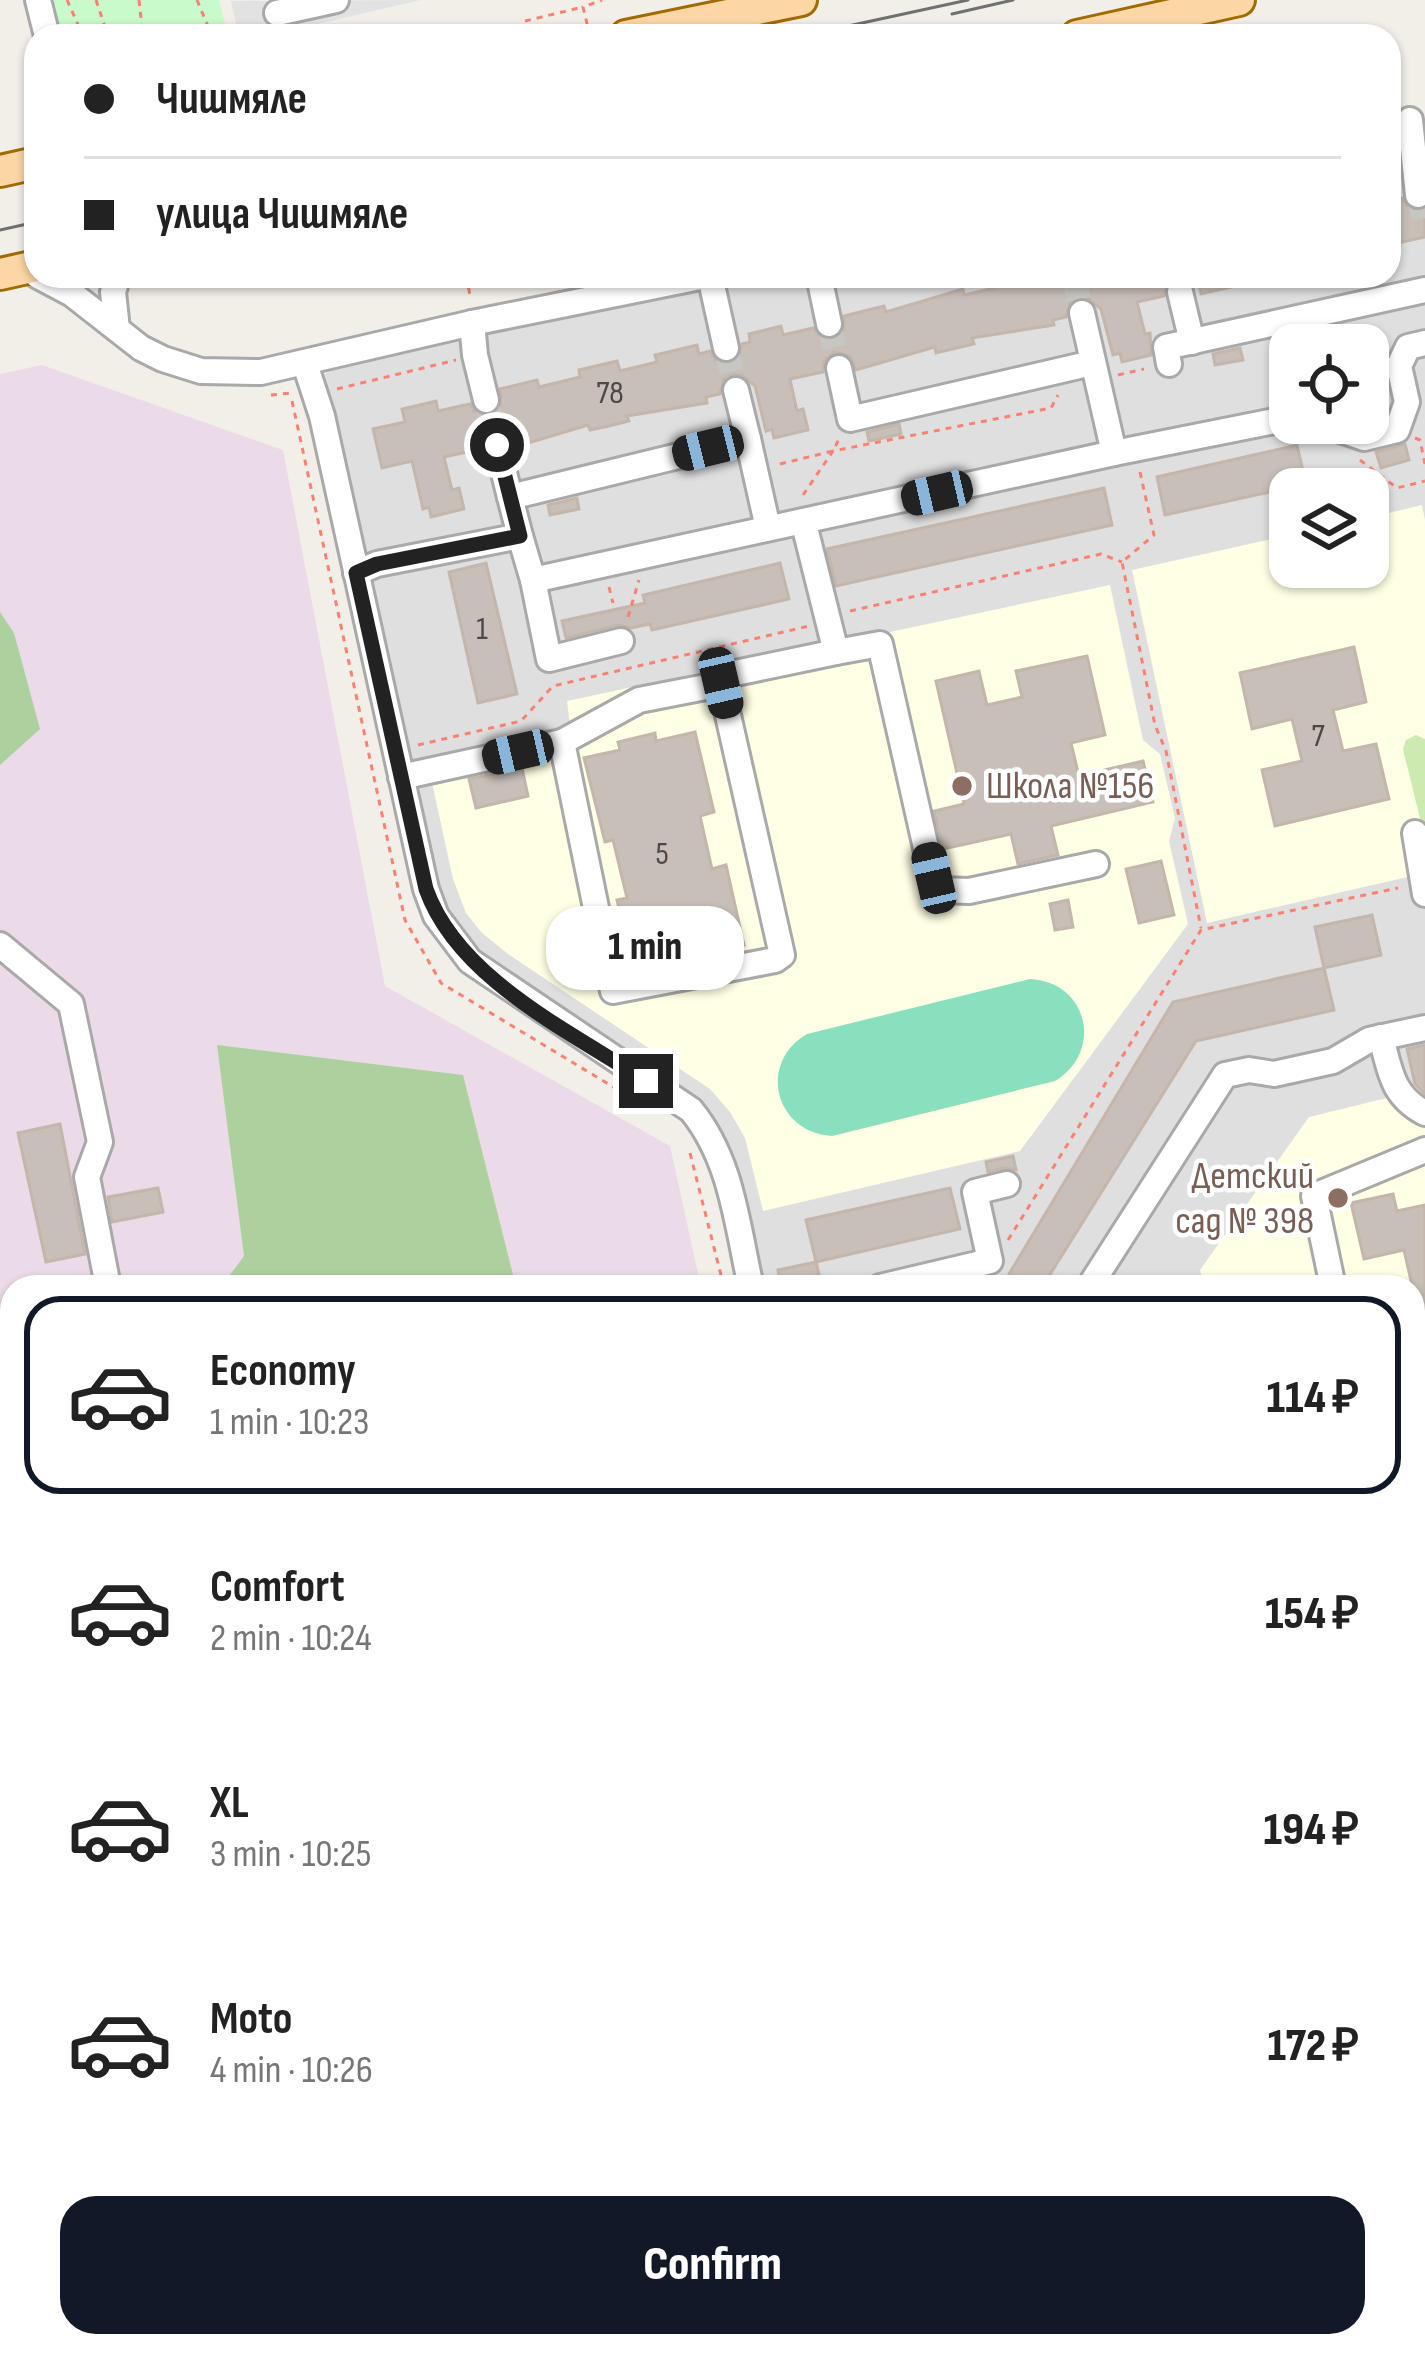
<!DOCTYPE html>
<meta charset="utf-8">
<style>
:root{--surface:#fff;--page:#f6f6f6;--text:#222;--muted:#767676;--line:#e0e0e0;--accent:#111827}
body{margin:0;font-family:"Sofia Sans Condensed",sans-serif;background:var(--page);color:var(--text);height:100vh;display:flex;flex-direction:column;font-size:45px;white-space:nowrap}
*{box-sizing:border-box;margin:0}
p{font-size:39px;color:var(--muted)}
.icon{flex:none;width:66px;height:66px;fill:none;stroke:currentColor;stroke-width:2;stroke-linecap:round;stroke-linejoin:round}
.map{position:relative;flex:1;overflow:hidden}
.side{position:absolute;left:0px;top:1275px;width:1425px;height:1083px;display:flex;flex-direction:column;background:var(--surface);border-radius:36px 36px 0 0;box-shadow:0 3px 9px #0004}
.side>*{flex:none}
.top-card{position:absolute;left:24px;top:24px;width:1377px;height:264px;border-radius:36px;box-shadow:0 3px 9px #0004;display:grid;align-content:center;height:264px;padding:0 60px;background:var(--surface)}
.fabs{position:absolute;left:1269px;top:324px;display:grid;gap:24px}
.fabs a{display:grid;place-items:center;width:120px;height:120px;border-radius:24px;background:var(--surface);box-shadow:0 3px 9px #0004;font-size:60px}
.end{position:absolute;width:54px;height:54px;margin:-27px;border:15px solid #222;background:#fff;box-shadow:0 0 0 6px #fff}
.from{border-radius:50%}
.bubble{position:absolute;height:84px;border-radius:36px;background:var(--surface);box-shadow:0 3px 9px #0004;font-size:39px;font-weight:800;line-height:84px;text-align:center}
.car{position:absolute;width:36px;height:72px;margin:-36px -18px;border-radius:15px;box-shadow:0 0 9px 3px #0007;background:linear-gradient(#222 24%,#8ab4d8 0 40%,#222 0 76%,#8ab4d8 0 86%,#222 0)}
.top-card b{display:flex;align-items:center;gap:42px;height:114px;font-size:45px}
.top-card b+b{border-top:3px solid var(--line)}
.top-card i{width:30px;height:30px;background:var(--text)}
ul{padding:21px 0 0;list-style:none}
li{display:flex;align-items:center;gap:36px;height:198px;margin:0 24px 18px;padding:0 36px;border:6px solid transparent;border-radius:36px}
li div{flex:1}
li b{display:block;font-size:45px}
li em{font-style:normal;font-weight:800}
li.active{border-color:var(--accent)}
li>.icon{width:108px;height:108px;stroke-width:1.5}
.primary-button{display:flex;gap:24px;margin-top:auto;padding:24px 60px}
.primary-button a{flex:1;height:138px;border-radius:36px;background:var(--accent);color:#fff;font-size:48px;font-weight:800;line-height:138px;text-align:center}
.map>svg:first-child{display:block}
.residential{fill:#e0dfdf;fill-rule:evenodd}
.industrial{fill:#ebdbe8}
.education{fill:#ffffe5}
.grass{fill:#cdebb0}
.forest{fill:#add19e}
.park{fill:#c8facc}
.pitch{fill:#88e0be}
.parking{fill:#e2e2e2}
.building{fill:#c7bfb8;stroke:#c4b6ab;stroke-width:3}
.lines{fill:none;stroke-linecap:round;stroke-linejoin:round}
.minor-tunnel{stroke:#c8c6c1;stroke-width:24;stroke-dasharray:24 12;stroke-linecap:butt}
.minor-casing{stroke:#a9a9a9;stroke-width:30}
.major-casing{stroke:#a06b00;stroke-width:36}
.path{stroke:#fa8072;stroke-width:3;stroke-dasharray:6 6;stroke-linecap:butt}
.minor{stroke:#fff;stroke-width:24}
.major{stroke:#fcd6a4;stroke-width:30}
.tram{stroke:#707070;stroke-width:3}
.route{stroke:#222;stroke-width:15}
.education-dot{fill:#8d6e63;stroke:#fff;stroke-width:4.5}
.labels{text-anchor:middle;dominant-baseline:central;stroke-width:9;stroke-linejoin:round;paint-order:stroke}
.number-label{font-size:33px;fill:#4b4948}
.education-label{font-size:39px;fill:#785e54;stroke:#fff;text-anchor:start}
</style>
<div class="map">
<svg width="1425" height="2357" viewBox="0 0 1425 2357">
<rect width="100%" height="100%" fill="#f2efe9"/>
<path class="residential" d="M1425,128V2311L1413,2314V1287H760L724,1143L484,961L447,913L431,873L321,377L338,365L754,276H1389V136ZM1290,345H1368V423H1290ZM1290,489H1368V567H1290Z"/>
<polygon class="industrial" points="42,365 283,450 385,986 670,1146 701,1287 12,1287 12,2346 937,2348 898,2357 0,2357 0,374"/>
<g class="education">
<polygon points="1422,505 1425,520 1425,873 1207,923 1132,570 1290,535 1290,567 1368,567 1368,518"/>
<polygon points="1110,585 1143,740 1160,754 1175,818 1169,841 1188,924 1020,1151 763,1211 745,1138 730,1112 710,1089 508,954 482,933 466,913 453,879 427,760 570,725 567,701"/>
<polygon points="1387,1098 1425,1125 1425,1439 1413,1442 1413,1287 1204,1287 1200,1270 1309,1117"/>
</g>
<g class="grass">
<polygon points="1416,735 1425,739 1425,839 1403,749 1406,740"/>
<polygon points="1425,2253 1425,2309 1413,2311 1413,2256"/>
<polygon points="1264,2346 1216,2357 1019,2357 1017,2347"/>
</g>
<g class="forest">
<polygon points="0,612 14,633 40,729 0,765"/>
<polygon points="217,1045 463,1075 516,1287 221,1287 244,1256"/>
<polygon points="12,1522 12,2346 476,2346 470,2357 0,2357 0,1526"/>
</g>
<g class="park">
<polygon points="49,0 219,0 228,36 57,36"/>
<polygon points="1413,2132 1425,2170 1425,2232 1413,2235"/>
</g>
<path class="pitch" d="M1030,979C1088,982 1104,1051 1055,1081L832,1136C775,1133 757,1063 807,1034Z"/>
<polygon class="parking" points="420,0 267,36 239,36 231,1"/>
<g class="building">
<polygon points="1402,198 1410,209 1425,210 1425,237 1389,245 1389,201"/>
<polygon points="1020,276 1177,276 1168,281 1164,296 1137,302 1145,334 1150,333 1151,355 1122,362 1120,353 1113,355 1101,309 1088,298 1079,297 1070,302 1066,317 1053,320 1054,325 972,338 974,344 936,353 935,347 856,370 850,356 834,352 824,362 823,372 790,379 797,411 803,409 808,430 774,438 772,429 766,431 755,386 742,375 733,374 724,379 720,394 706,397 707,403 627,416 629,421 609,426 590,430 588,425 515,447 508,433 492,429 482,439 481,449 444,457 452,490 459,488 464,509 431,517 429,507 423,509 412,461 382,468 373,429 405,422 402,409 436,401 438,411 470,404 475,412 489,416 501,406 500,389 537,380 539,387 580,377 579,370 617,361 620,371 657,362 655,355 697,345 699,354 710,351 715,360 728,364 738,359 742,344 750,342 749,334 781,326 783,335 813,328 823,339 833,340 844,330 844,316 884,306 886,312 963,289 964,295 1004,286 1003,280"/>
<polygon points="1184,276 1247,276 1248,283 1201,294 1200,288"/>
<polygon points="1240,348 1243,360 1215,365 1213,354"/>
<polygon points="899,424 901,434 869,441 867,432"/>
<polygon points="1405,444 1409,460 1381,468 1376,452"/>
<polygon points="1297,445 1306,484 1165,515 1157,477"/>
<polygon points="1104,488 1112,525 836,586 827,549"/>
<polygon points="577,498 579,509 550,515 548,505"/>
<polygon points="486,563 517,694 478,703 449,572"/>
<polygon points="780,563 789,599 652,630 650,624 631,628 618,625 566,638 562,621 645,603 643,595"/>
<polygon points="1354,647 1366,702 1333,710 1343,751 1376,744 1389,799 1275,826 1262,770 1302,761 1292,719 1252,729 1240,673"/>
<polygon points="1087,656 1105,735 1071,743 1079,776 1143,761 1153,802 1051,826 1058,855 1018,864 1011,834 943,849 934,811 964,804 936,681 979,671 987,705 1022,697 1016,671"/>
<polygon points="695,732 714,812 700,816 712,869 726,865 744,945 634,970 617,900 627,898 613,840 605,842 584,758 620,750 618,742 655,733 656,741"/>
<polygon points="522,768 528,796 476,808 469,779"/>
<polygon points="1161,861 1174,915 1139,923 1126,869"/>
<polygon points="1068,900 1073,927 1055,930 1050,904"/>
<polygon points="1372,915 1381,955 1324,968 1315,927"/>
<polygon points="1324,968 1334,1010 1196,1041 1049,1276 1051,1287 1012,1287 1009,1274 1173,1002"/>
<polygon points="1425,1045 1425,1094 1415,1084 1407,1049"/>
<polygon points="60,1124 85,1254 46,1262 18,1133"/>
<polygon points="1013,1156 1016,1170 1004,1168 988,1172 986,1162"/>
<polygon points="158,1188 163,1212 112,1222 108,1197"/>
<polygon points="950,1188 960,1229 816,1262 806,1220"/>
<polygon points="1393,1194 1397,1211 1425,1205 1425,1311 1418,1312 1404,1250 1364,1259 1351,1203"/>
<polygon points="816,1262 822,1287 782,1287 778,1270"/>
</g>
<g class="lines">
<g class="minor-tunnel">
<polyline points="1418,195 1425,225"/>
<polyline points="1074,276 1082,313"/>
<polyline points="829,324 839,368"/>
<polyline points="726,348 736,390"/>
<polyline points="486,400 497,445"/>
</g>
<defs>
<g id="minor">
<polyline points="38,0 47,36"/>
<polyline points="277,13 336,0"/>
<polyline points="1410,120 1418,195"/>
<polyline points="38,276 72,294 141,348 163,359 201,371 261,372 472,323 705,276"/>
<polyline points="710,276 726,348"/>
<polyline points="819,276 829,324"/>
<polyline points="1180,292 1192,342"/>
<polyline points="472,323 475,355 486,400"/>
<polyline points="117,329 113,292 118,276"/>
<path d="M305,364L322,416L426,889L436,916L470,961L691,1110C732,1160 737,1225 751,1287"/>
<polyline points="1169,364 1166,347 1425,290"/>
<polyline points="839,368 850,419 1092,363"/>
<polyline points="1320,423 1364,438 1397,430 1407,402 1399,366 1408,347 1425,343"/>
<polyline points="748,439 768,528"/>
<polyline points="497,445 510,497"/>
<polyline points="1114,453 1290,418"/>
<polyline points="804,524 836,652 880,644 933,879 940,890 969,891 1096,864"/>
<polyline points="520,536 533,580 1114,453 1082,313"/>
<polyline points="356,573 377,564 520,536 510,497 748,439 736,390"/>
<polyline points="533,580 549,659 621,641"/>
<polyline points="562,742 639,700 721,684 726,675 836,652"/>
<polyline points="401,777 562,742 613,991 775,960 782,955 721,684"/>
<polyline points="1415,833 1425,894"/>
<polyline points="0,945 71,1004 100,1142 87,1177 106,1276"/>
<path d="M1381,1037C1390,1071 1392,1096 1425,1113"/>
<polyline points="880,1287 990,1261 975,1192 1007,1184"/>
<polyline points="1094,1287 1093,1281 1225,1075 1249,1070 1274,1074 1333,1061 1369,1040 1425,1028"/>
<polyline points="1333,1287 1314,1196 1425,1150"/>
<polyline points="1413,1365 1425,1363"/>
<polyline points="1413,1605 1425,1603"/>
<polyline points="1413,1701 1425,1699"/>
<polyline points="1413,1968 1425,1995"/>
<polyline points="987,2346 990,2357"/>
</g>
<g id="major">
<polyline points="626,36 801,0"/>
<polyline points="1077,36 1239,0"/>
<polyline points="0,171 36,163"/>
<polyline points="0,274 36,266"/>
<polyline points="1413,2340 1425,2338"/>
<polyline points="1339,2357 1388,2346"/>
</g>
</defs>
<use href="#minor" class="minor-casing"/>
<use href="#major" class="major-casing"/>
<g class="path">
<polyline points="67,0 83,36"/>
<polyline points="96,0 108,36"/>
<polyline points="139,0 143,36"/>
<polyline points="197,0 212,36"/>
<polyline points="525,21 583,7"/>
<polyline points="590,36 583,7 602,0"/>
<polyline points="467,276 470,297"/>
<polyline points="1320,334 1322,345"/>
<polyline points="1118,375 1144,369"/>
<polyline points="337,389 456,360"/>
<polyline points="271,395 291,393"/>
<polyline points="292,401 405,920 441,983 620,1091"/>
<polyline points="1415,438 1420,440 1425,464"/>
<polyline points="1360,460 1397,488 1425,481"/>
<polyline points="780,464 833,451 839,439"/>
<polyline points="1140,472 1154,535 1122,562 1155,725 1166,751 1201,928"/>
<polyline points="803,495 833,451 1051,408 1058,395"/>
<polyline points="609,587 613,603"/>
<polyline points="850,611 1101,554 1122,562"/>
<polyline points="628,617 639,580"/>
<polyline points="418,745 521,721 553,686 809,626"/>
<polyline points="690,1153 724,1287"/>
<polyline points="1008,1240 1201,930 1398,888"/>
<polyline points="1413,1445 1425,1442"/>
<polyline points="1413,1459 1425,1452"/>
<polyline points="1413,2076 1425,2074"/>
<polyline points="1413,2168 1425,2179"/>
<polyline points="1413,2227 1421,2246"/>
</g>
<use href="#minor" class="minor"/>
<use href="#major" class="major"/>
<g class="tram">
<polyline points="952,14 1013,0"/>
<polyline points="802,36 968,0"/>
<polyline points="0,230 36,222"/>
</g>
</g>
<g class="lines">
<path class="route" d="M497,445L520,536L377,564L356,573L426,889C458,979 570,1031 646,1081"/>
</g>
<g class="education-dot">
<circle cx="962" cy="786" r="12"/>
<circle cx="1338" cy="1198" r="12"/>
</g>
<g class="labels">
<g class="number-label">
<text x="610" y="393">78</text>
<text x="482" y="629">1</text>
<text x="1318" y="736">7</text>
<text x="662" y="854">5</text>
</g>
<g class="education-label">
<text x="986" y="786">Школа №156</text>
<text x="1314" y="1176" text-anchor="end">Детский<tspan x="1314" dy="45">сад № 398</tspan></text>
</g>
</g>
</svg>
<div class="fabs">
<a><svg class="icon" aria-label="locate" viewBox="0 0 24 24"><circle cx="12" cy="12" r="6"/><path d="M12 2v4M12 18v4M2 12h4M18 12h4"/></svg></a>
<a><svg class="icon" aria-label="layers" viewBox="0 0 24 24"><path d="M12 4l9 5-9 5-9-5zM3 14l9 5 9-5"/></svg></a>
</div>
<i class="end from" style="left:497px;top:445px"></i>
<i class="end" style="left:646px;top:1081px"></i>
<div class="bubble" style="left:546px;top:906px;width:198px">1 min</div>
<i class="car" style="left:708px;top:448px;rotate:256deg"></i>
<i class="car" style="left:937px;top:493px;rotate:257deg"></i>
<i class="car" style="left:721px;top:683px;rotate:167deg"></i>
<i class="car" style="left:518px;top:752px;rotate:257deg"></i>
<i class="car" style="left:934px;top:878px;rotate:347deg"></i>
<div class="top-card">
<b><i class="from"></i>Чишмяле</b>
<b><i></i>улица Чишмяле</b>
</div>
<section class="side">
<ul>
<li class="active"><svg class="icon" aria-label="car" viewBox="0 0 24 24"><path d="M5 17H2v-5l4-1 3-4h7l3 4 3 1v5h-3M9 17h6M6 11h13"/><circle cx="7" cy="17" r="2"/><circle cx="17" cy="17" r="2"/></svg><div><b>Economy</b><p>1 min · 10:23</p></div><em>114 ₽</em></li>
<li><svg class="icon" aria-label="car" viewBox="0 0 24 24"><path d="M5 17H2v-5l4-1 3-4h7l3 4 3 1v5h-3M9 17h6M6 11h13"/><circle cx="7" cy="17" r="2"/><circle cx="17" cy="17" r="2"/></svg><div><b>Comfort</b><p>2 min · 10:24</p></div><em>154 ₽</em></li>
<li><svg class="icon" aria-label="car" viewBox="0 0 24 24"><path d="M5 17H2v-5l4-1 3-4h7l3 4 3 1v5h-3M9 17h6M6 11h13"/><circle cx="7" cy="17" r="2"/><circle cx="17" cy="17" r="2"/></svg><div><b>XL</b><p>3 min · 10:25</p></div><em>194 ₽</em></li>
<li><svg class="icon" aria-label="car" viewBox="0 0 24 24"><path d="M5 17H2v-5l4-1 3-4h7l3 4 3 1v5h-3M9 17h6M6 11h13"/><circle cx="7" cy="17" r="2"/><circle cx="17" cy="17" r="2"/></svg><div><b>Moto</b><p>4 min · 10:26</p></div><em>172 ₽</em></li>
</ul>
<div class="primary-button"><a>Confirm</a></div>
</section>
</div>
